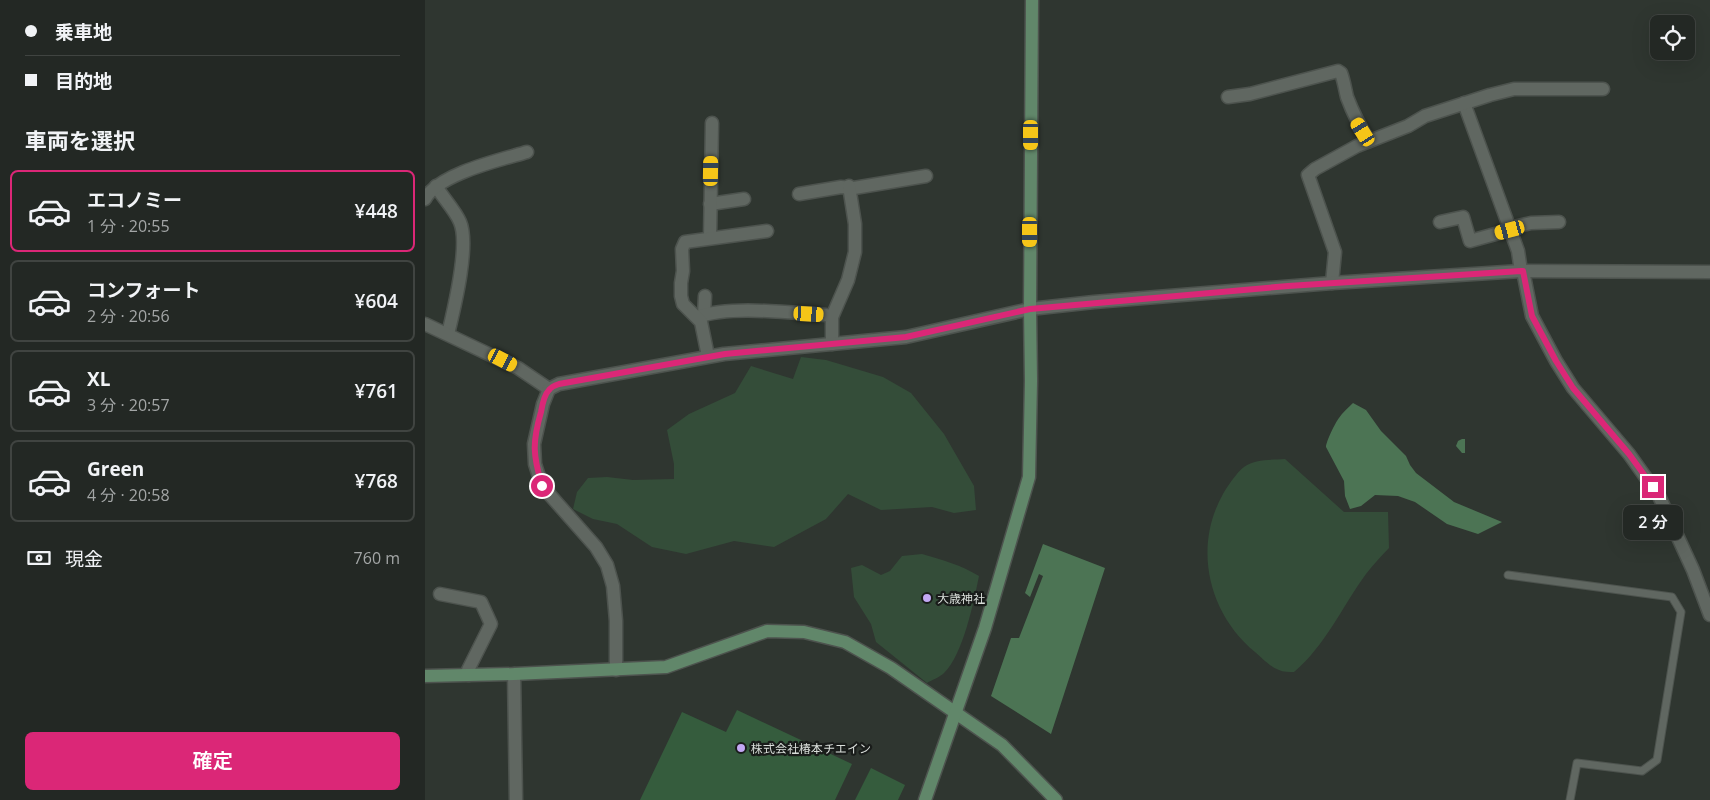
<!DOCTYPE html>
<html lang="ja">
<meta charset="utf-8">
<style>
:root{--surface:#232824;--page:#2b302c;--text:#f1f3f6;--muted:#a3a6a6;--line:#404441;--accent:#db2777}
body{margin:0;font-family:"Open Sans","Noto Sans JP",sans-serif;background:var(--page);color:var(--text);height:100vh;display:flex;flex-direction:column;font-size:19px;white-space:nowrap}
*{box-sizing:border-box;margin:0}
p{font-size:16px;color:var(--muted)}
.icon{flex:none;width:28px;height:28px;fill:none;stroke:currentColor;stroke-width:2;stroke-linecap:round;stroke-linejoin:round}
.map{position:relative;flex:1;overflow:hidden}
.sheet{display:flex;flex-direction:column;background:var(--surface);width:425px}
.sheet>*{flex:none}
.top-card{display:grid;align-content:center;height:110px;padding:0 25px;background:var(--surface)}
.buttons{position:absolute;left:1225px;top:15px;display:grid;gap:10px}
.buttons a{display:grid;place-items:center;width:45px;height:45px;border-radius:8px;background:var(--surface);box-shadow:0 5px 20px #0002,0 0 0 1px var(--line);font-size:25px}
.end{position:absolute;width:22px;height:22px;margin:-11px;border:6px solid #db2777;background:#fff;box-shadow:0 0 0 2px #fff}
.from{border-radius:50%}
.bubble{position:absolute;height:35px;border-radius:8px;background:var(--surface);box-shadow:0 5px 20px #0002,0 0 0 1px var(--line);font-size:16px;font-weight:600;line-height:35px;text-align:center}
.car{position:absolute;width:15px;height:30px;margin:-15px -8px;border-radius:6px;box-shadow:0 0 4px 1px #0007;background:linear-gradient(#f5c518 24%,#345 0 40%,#f5c518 0 76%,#345 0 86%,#f5c518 0)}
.top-card b{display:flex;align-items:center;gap:18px;height:48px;font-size:19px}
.top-card b+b{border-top:1px solid var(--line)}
.top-card i{width:12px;height:12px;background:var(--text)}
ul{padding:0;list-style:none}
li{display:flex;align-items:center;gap:15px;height:82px;margin:0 10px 8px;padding:0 15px;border:2px solid var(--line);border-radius:8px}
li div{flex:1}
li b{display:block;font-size:19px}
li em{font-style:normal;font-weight:600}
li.active{border-color:var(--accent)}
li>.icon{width:45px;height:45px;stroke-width:1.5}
h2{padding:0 25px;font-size:22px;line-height:60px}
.pay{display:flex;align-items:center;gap:12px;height:55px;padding:0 25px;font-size:19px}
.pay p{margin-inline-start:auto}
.action{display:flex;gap:10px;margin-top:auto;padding:10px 25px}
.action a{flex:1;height:58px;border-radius:8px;background:var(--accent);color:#fff;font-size:20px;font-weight:600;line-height:58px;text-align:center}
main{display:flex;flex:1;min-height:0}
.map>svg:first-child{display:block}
.green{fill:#344d39}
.water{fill:#4c7454}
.building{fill:#355c3d}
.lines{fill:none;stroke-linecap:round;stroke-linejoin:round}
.lane-casing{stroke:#4d534e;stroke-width:9}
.street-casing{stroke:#4d534e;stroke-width:15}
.secondary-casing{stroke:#4d534e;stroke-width:15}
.lane{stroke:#606761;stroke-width:7}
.street{stroke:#606761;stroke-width:12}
.secondary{stroke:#61876a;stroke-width:12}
.route{stroke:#db2777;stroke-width:6}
.poi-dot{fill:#c2a8f3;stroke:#191c1a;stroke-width:2}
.labels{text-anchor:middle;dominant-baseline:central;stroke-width:4.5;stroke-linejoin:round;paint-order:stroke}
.poi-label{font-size:12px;fill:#d9deda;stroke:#191c1a;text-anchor:start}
</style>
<main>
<section class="sheet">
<div class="top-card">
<b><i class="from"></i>乗車地</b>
<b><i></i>目的地</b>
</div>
<h2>車両を選択</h2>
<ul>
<li class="active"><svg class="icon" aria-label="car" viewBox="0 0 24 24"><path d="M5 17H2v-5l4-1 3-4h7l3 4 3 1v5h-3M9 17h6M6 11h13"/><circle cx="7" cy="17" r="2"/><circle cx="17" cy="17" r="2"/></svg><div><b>エコノミー</b><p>1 分 · 20:55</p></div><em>¥448</em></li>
<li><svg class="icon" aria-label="car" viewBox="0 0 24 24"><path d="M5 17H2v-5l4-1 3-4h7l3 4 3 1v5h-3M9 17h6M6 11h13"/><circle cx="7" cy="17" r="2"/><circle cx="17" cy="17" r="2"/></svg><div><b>コンフォート</b><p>2 分 · 20:56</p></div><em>¥604</em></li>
<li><svg class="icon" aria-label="car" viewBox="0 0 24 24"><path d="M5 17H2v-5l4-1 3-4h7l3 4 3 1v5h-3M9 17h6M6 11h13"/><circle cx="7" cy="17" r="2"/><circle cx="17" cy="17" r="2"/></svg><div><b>XL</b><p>3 分 · 20:57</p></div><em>¥761</em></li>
<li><svg class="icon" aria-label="car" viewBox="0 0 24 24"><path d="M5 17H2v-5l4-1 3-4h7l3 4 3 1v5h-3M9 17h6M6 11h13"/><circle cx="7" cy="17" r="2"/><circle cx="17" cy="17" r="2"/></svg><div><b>Green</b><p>4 分 · 20:58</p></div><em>¥768</em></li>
</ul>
<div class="pay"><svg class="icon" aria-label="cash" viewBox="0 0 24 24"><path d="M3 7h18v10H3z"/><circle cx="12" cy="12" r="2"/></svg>現金<p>760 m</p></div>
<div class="action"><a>確定</a></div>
</section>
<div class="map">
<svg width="1285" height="800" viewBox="0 0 1285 800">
<rect width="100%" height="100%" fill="#2f3630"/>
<g class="green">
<polygon points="376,357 401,360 458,377 486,393 519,434 549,486 551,510 529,513 507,507 456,510 423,494 401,519 349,547 309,541 261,554 227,547 192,524 168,519 148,509 152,492 163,478 182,477 208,480 249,479 249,464 242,430 264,414 310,393 326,366 368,379"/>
<path d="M860,459L919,512H963L964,548C956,556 948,565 941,574C917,607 900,646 869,672C864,672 858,672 854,670C845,667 836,657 830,652C783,613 768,547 798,494C802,487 812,472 819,467C829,459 847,460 860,459Z"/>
<path d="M497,554C518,560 536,565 554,576C549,601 538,655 519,673C515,677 507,680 502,683L451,642L446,624L429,597L426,568L437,565L456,575L465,571L477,556Z"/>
</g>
<g class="water">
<path d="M928,403L941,410L956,431L981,456L985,465L991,473L1029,502L1077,522L1053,534L1022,524L990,502L973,496L950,495L936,506L925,509L920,496L919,481L901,447C901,442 910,423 914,418C917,413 923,408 928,403Z"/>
<polygon points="1037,439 1040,439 1040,453 1037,453 1031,446 1033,441"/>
<polygon points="618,544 680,568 626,734 566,696 586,638 594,638 618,576 614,574 605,597 600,593"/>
</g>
<g class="building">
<polygon points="312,710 427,764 410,800 215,800 257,712 301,732"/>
<polygon points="446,768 480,785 473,800 430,800"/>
</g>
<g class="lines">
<defs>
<polyline id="lane" points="1083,575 1247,597 1256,612 1232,760 1217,771 1152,763 1145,800"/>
<g id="street">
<path d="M803,97L825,94L913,71L916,73C919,81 920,89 922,97C928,113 935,127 944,141"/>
<polyline points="1039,103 1093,251 1096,271"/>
<path d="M11,186C18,198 30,210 35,222C45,245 29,309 23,334"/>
<polyline points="374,194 416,187 429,188 501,176"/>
<path d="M0,199C13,174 75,160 102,152"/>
<polyline points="285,204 319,199"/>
<polyline points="1015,222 1038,217 1045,241 1085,230"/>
<polyline points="1084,228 1106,223 1134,222"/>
<polyline points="285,238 287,123"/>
<polyline points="1098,271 1107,316 1131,361 1148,388 1204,454 1234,496 1268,570 1285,615"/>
<polyline points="907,283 910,252 883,175 890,169 932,146 983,126 1000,116 1065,95 1089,89 1178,89"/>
<polyline points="279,315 280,296"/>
<path d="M273,317C305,305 366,313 401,315L407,317"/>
<polyline points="0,324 93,368 124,389"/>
<polyline points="407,344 407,317 423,280 430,252 430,224 424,186"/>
<polyline points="283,356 276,322 258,304 256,296 256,283 258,271 257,249 260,242 342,231"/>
<polyline points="15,594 56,602 66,624 43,670 44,675"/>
<polyline points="191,670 191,621 188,586 182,565 171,547 117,486 110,464 109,444 118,404 124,389 134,384 299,354 481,337 605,309 669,302 907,283 1096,271 1285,272"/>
<polyline points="89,674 91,800"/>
</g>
<g id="secondary">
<polyline points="0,676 89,674 241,667 342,631 379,632 420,642 466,668 577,745 631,800"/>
<polyline points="500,800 560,628 604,477 606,381 605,309 607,0"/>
</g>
</defs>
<use href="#lane" class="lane-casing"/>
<use href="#street" class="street-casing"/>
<use href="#secondary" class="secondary-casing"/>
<use href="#lane" class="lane"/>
<use href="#street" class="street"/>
<use href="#secondary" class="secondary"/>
</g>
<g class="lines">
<path class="route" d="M117,486C108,455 107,443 116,412C117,406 119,395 124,390C126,387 131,385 134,384L300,354L481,337L605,309L863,286L1096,271H1098L1107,316L1131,361L1148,388L1204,454L1228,487"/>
</g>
<g class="poi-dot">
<circle cx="502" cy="598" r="5"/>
<circle cx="316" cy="748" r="5"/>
</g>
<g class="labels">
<g class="poi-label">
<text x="512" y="598">大歳神社</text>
<text x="326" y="748">株式会社椿本チエイン</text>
</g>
</g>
</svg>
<div class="buttons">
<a><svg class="icon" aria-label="locate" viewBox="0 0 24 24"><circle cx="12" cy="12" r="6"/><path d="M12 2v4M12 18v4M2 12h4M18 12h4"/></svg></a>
</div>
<i class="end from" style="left:117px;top:486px"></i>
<i class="end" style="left:1228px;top:487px"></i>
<div class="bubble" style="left:1198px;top:505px;width:60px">2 分</div>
<i class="car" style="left:938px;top:132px;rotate:328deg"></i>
<i class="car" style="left:606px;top:135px;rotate:180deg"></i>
<i class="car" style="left:286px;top:171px;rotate:1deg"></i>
<i class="car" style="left:1085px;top:230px;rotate:255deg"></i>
<i class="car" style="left:605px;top:232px;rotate:180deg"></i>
<i class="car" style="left:384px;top:314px;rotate:93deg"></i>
<i class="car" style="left:78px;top:360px;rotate:117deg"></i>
</div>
</main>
